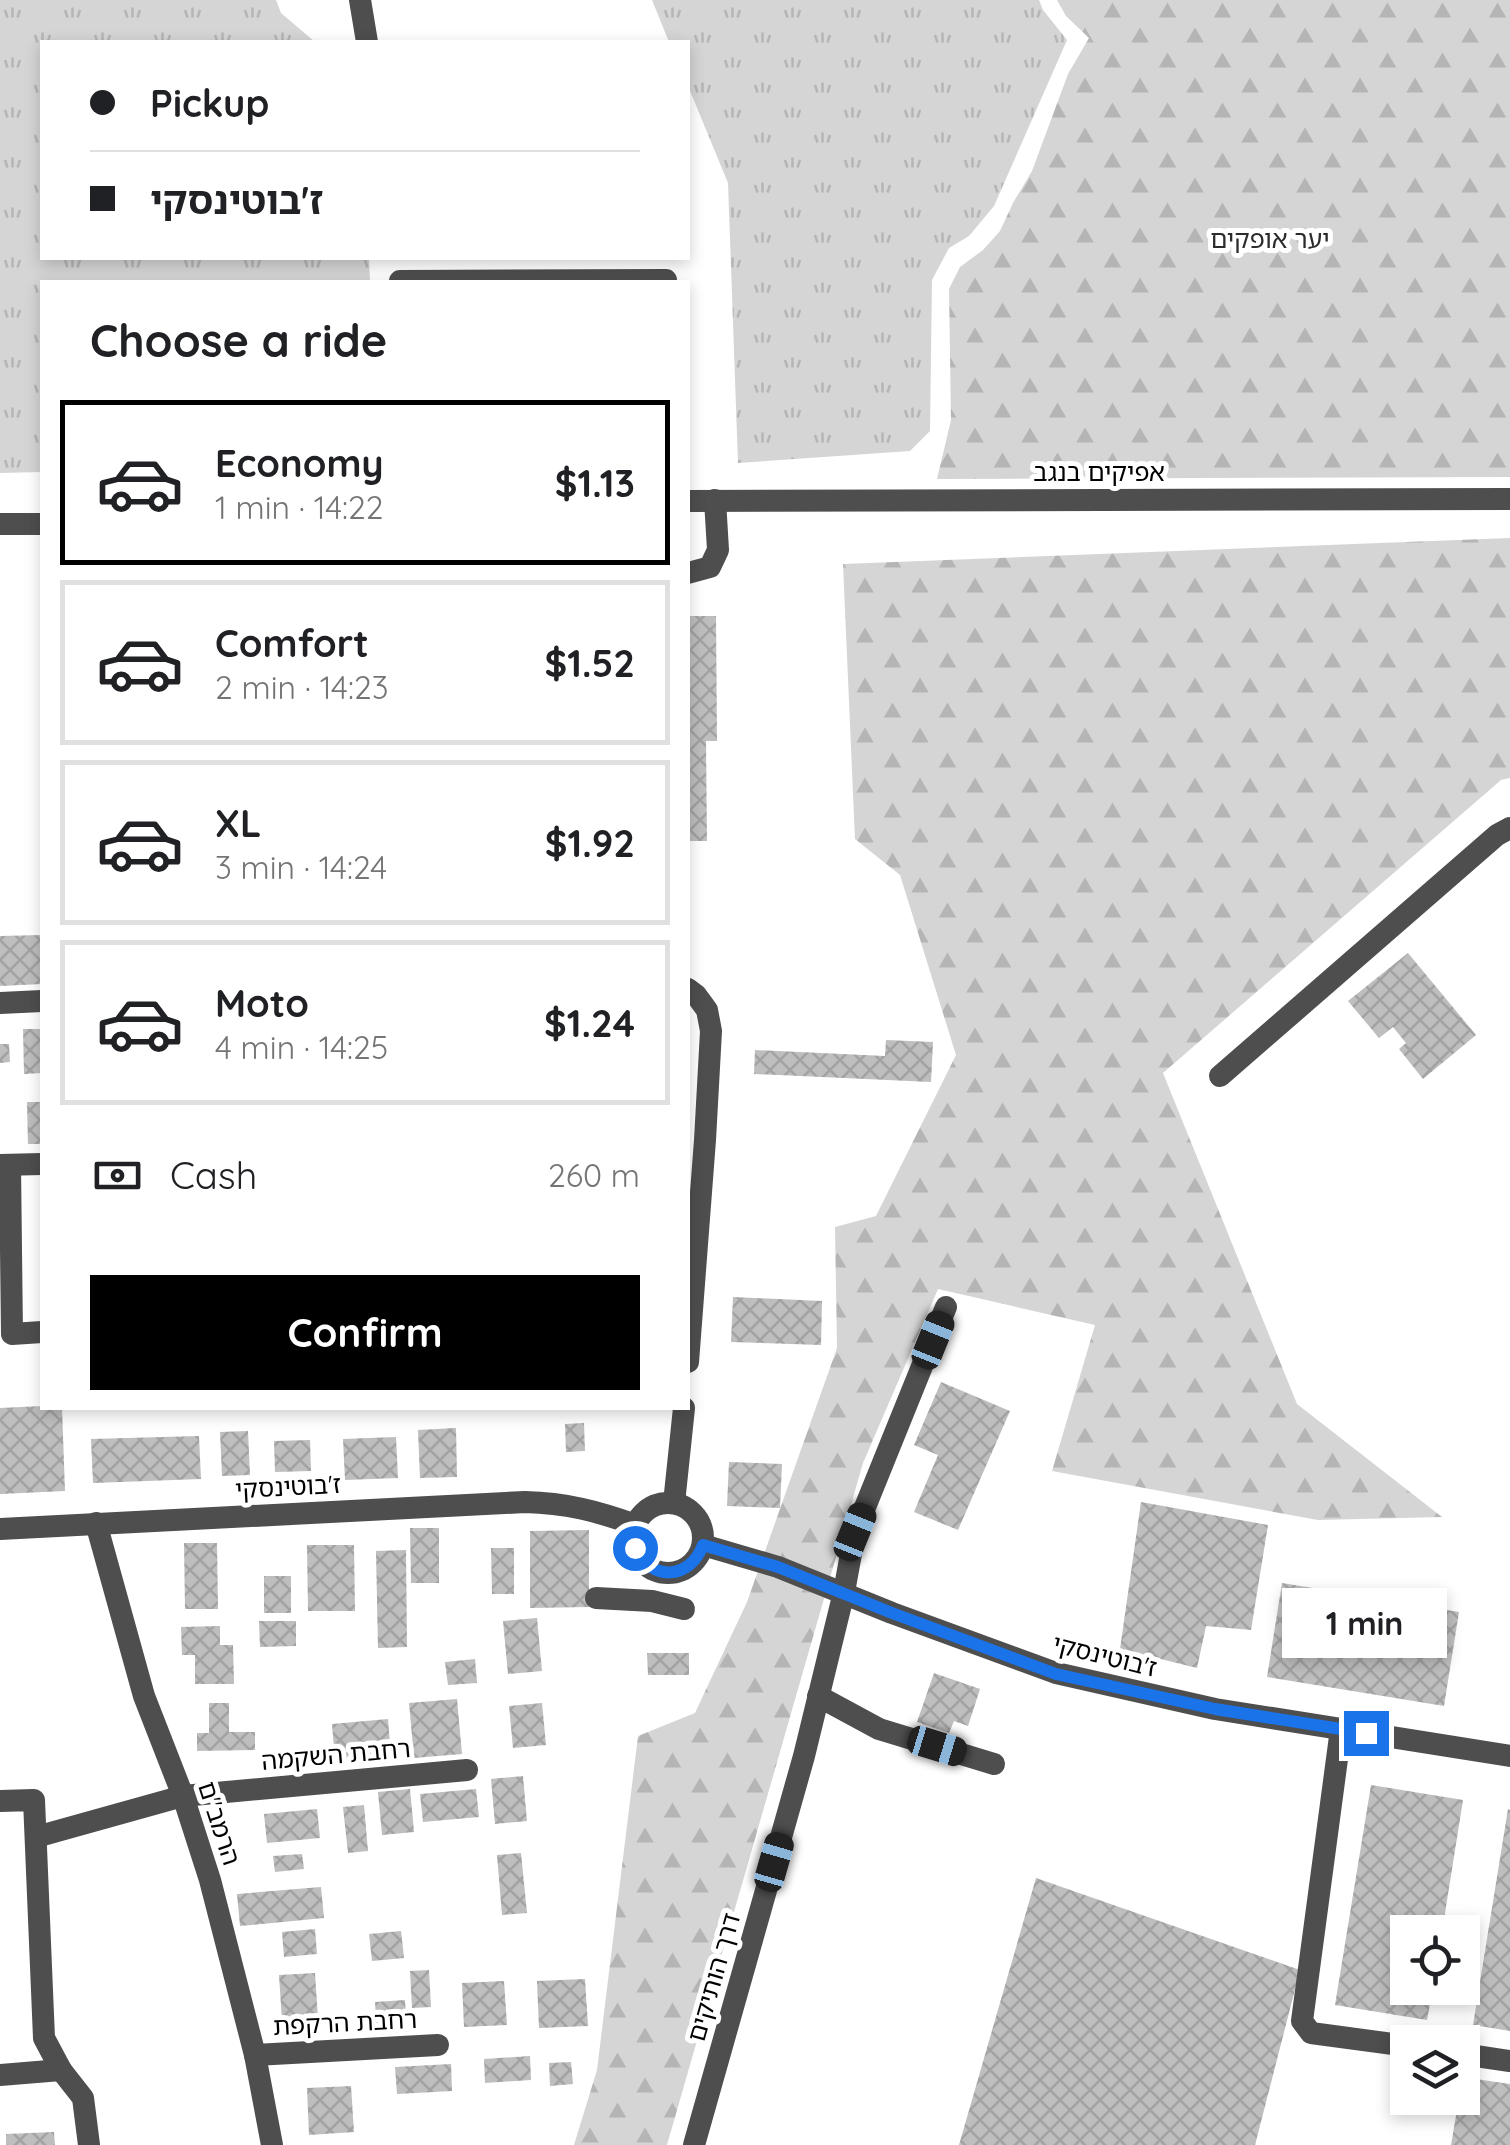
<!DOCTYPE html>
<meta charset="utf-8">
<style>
:root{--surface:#fff;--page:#f2f2f2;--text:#202124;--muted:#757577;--line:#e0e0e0;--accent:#000}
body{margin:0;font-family:Quicksand,"Noto Sans Hebrew",sans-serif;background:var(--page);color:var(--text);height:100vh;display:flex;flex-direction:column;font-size:38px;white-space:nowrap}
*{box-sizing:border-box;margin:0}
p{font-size:32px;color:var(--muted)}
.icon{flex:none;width:55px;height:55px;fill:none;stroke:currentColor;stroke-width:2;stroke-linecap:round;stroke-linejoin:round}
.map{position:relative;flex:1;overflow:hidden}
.drawer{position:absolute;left:40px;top:280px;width:650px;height:1130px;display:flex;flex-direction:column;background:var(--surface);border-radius:0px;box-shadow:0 5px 15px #0003}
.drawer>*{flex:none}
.banner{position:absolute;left:40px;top:40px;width:650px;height:220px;border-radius:0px;box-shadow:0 5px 15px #0003;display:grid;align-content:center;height:220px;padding:0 50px;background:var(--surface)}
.fabs{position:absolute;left:1390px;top:1915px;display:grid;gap:20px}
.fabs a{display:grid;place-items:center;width:90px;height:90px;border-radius:0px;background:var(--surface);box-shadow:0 5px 15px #0003;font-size:50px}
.end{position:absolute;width:45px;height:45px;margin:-22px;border:12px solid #1a73e8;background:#fff;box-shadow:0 0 0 5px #fff}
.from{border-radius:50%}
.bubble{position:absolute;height:70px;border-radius:0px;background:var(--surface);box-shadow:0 5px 15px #0003;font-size:32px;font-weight:800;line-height:70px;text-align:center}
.car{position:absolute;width:30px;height:60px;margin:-30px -15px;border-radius:12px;box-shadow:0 0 8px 2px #0007;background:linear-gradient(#222 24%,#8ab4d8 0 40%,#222 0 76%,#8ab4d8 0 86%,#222 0)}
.banner b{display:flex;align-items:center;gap:35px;height:95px;font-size:38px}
.banner b+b{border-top:2px solid var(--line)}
.banner i{width:25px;height:25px;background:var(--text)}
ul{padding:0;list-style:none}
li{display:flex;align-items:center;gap:30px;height:165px;margin:0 20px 15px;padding:0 30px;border:5px solid var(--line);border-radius:0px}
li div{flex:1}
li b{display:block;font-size:38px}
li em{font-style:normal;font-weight:800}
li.active{border-color:var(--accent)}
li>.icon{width:90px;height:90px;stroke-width:1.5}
h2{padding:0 50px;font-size:45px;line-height:120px}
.pay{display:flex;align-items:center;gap:25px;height:110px;padding:0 50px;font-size:38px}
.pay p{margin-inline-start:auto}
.action{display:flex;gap:20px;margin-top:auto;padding:20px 50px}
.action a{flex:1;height:115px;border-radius:0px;background:var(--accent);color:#fff;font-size:40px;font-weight:800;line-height:115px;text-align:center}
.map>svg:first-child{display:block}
.grass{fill:url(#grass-tufts)}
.forest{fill:url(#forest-firs)}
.building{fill:url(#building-cross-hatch)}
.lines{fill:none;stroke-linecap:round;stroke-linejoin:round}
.minor{stroke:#4e4e4e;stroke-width:22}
.route{stroke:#1a73e8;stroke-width:12}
.labels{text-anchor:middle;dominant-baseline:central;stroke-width:10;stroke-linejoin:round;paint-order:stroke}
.park-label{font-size:25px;fill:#2c2c2c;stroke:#fff}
.street-label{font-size:25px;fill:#000;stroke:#fff}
</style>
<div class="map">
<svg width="1510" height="2145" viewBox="0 0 1510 2145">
<defs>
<pattern id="grass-tufts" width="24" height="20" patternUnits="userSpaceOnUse" patternTransform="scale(2.5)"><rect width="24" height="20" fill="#d5d5d5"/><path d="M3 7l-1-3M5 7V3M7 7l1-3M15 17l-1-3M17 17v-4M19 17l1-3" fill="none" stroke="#b5b5b5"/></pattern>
<pattern id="forest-firs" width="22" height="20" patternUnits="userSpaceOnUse" patternTransform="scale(2.5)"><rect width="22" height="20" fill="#d5d5d5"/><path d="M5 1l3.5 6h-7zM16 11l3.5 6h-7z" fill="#b5b5b5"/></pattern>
<pattern id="building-cross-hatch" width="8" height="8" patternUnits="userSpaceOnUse" patternTransform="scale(2.5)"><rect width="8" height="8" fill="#bebebe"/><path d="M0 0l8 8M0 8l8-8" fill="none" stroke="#a2a2a2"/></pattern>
</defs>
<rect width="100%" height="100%" fill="#fff"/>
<g class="grass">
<polygon points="0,0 276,0 281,13 315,42 42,42 42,258 369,258 370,282 42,282 42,472 0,473"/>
<polygon points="652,0 1039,0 1043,10 1067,40 994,206 969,236 949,248 932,280 930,431 910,451 738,463 728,183 688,86 688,42 669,42"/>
</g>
<g class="forest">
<polygon points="1057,0 1510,0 1510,477 937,479 951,420 949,289 960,267 983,250 1000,231 1013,203 1032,171 1068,74 1089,38 1066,16"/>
<polygon points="1510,538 1510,778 1501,780 1163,1073 1297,1404 1442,1517 1318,1520 1052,1471 1095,1325 938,1289 863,1463 667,2145 574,2145 597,2070 638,1736 695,1713 747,1602 837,1348 835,1227 876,1216 956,1055 900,875 855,839 843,564"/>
</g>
<g class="building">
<polygon points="688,616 716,616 717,741 706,741 707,841 688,841"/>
<polygon points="42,935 42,984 0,986 0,936"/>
<polygon points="1408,953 1476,1035 1423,1079 1399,1049 1406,1043 1393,1027 1379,1038 1348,1001"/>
<polygon points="23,1029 42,1029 42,1073 24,1074"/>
<polygon points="886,1040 933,1042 931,1082 754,1074 755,1050 885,1056"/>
<polygon points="0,1044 9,1044 10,1062 0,1063"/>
<polygon points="27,1102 42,1102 42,1144 28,1144"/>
<polygon points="733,1297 822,1301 821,1345 731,1342"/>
<polygon points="941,1382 1010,1411 958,1530 914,1512 938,1455 914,1445"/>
<polygon points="42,1406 62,1408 65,1491 0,1494 0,1408"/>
<polygon points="584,1423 585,1451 566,1452 565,1424"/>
<polygon points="456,1428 457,1477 420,1478 418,1430"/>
<polygon points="248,1431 250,1475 222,1476 220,1432"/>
<polygon points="199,1436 201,1479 93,1483 91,1439"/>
<polygon points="396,1437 398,1478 345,1480 343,1439"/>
<polygon points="310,1440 311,1471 275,1472 274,1441"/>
<polygon points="729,1462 782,1464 780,1508 727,1506"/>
<polygon points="1141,1502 1268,1525 1251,1630 1206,1626 1197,1668 1120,1649"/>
<polygon points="410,1528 439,1528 439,1583 411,1583"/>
<polygon points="589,1530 589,1607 530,1608 530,1531"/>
<polygon points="184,1543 217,1543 218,1609 185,1609"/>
<polygon points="307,1545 354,1545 355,1611 308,1611"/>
<polygon points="491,1548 514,1548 514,1594 492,1594"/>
<polygon points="406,1550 407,1647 378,1648 376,1551"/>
<rect x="264" y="1576" width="27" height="37"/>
<polygon points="1282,1583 1459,1612 1444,1706 1267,1677"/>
<polygon points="537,1618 542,1671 508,1674 503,1621"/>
<polygon points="259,1621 296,1621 296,1646 260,1647"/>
<polygon points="220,1626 220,1645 233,1645 234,1684 195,1684 195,1655 182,1655 181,1627"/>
<polygon points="647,1653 689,1653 689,1675 648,1675"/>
<polygon points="475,1659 477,1683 448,1685 445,1662"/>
<polygon points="934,1673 980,1689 968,1726 954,1721 949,1733 917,1722"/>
<polygon points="457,1699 462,1754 414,1758 409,1703"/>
<polygon points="209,1703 229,1703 229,1732 255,1732 255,1750 197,1751 197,1733 209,1733"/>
<polygon points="542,1703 546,1745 513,1748 509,1706"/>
<polygon points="388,1719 391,1756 335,1761 332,1724"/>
<polygon points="523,1776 527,1821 495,1824 491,1779"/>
<polygon points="1371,1785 1463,1800 1442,1932 1408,1932 1408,1988 1433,1988 1427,2020 1335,2005"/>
<polygon points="410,1789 414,1832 382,1835 378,1792"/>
<polygon points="476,1789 479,1817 423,1822 420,1794"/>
<polygon points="364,1805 368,1851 348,1853 343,1807"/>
<polygon points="317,1809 320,1838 267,1843 264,1814"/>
<polygon points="1508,1809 1510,1810 1510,2031 1473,2025"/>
<polygon points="521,1853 527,1913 502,1915 497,1855"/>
<polygon points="302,1854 304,1869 275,1872 273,1856"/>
<polygon points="1036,1878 1300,1970 1255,2145 959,2145"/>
<polygon points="321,1887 324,1918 240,1926 237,1894"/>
<polygon points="315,1929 317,1954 284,1957 282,1932"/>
<polygon points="401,1931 404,1958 372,1961 369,1934"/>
<polygon points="429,1970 431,2007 412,2008 410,1971"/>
<polygon points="315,1973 318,2019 282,2021 279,1975"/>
<polygon points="585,1979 588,2026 539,2028 537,1981"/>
<polygon points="504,1981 507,2025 464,2027 462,1983"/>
<polygon points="405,2000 407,2032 377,2033 375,2002"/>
<polygon points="530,2056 531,2080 485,2083 484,2059"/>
<polygon points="571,2062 573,2084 550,2086 549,2063"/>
<polygon points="451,2064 452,2091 397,2094 395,2067"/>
<polygon points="1462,2077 1510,2084 1510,2145 1451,2145 1459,2098 1462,2098"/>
<polygon points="351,2086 354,2132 309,2135 307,2088"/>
<polygon points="54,2132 55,2145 6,2145 6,2134"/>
</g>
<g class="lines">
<g class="minor">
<polyline points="360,0 367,42"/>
<polyline points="400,281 666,280"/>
<polyline points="688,501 1510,499"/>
<polyline points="0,524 42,524"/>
<polyline points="688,573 710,567 718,550 715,500"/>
<polyline points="688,989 696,995 707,1010 711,1031 705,1140 688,1362"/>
<polyline points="0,1003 42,1001"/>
<polyline points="1220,1076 1497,835 1510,828"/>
<polyline points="0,1165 42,1164"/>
<polyline points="10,1165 12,1334 42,1332"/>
<polyline points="674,1503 684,1408"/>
<circle cx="668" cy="1538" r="35"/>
<polyline points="96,1523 144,1696 183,1796 210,1880 255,2055 272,2145"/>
<path d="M0,1529L525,1502C566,1503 597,1511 636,1525"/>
<polyline points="703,1545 778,1567 892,1613 1056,1673 1215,1709 1510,1756"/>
<polyline points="596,1598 652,1601 684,1609"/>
<polyline points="818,1696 879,1729 994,1764"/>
<polyline points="1341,1729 1302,2021 1311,2033 1408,2046"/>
<polyline points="0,1801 34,1800 44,2038 61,2070 83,2098 89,2145"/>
<polyline points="36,1837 183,1796 467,1770"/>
<polyline points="1462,2054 1510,2061"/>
<polyline points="255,2055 438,2045"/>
<polyline points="0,2075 61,2070"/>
<polyline points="694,2145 804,1756 844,1592 855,1532 946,1307"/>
</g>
</g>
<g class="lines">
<path class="route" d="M635,1548C651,1582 690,1580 703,1545L778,1567L892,1613L1056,1674L1215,1709L1366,1733"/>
</g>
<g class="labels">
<g class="park-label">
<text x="1270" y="238">יער אופקים</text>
</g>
<g class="street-label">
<text x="1099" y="471">אפיקים בנגב</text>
<text transform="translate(288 1486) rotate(-3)">ז'בוטינסקי</text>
<text transform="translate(1105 1655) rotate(14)">ז'בוטינסקי</text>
<text transform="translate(336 1754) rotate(-5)">רחבת השקמה</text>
<text transform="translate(220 1823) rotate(72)">הרמב"ם</text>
<text transform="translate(713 1977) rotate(-74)">דרך הותיקים</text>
<text transform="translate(345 2022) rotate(-3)">רחבת הרקפת</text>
</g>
</g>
</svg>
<div class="fabs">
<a><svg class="icon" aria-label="locate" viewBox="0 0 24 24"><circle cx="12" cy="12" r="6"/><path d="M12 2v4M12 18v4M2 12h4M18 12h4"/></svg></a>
<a><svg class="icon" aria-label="layers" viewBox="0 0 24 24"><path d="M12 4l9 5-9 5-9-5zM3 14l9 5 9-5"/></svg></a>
</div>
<i class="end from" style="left:635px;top:1548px"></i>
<i class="end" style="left:1366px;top:1733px"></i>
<div class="bubble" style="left:1282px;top:1588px;width:165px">1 min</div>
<i class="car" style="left:933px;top:1340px;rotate:22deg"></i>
<i class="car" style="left:855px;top:1532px;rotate:22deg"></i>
<i class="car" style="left:937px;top:1746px;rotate:107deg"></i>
<i class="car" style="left:774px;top:1862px;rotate:16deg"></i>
<div class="banner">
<b><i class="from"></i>Pickup</b>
<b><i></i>ז'בוטינסקי</b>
</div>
<section class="drawer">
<h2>Choose a ride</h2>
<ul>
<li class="active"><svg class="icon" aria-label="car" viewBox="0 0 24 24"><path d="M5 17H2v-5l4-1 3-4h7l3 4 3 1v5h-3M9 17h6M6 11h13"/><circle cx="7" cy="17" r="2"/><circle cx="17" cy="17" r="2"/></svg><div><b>Economy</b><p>1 min · 14:22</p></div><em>$1.13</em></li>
<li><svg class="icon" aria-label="car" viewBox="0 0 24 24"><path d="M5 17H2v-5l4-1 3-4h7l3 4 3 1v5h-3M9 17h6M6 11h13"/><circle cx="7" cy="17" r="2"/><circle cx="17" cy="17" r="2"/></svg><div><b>Comfort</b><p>2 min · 14:23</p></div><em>$1.52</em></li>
<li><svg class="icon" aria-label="car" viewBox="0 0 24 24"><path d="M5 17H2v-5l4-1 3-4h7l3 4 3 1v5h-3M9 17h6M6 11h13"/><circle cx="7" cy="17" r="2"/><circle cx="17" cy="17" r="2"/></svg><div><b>XL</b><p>3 min · 14:24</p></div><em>$1.92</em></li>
<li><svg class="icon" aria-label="car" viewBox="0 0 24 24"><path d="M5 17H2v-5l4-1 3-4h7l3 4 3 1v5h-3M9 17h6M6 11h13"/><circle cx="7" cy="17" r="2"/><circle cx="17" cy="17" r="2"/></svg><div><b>Moto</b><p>4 min · 14:25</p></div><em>$1.24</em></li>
</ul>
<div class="pay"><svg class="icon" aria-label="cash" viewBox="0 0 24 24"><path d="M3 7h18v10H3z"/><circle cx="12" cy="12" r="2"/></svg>Cash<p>260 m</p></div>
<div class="action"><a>Confirm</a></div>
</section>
</div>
